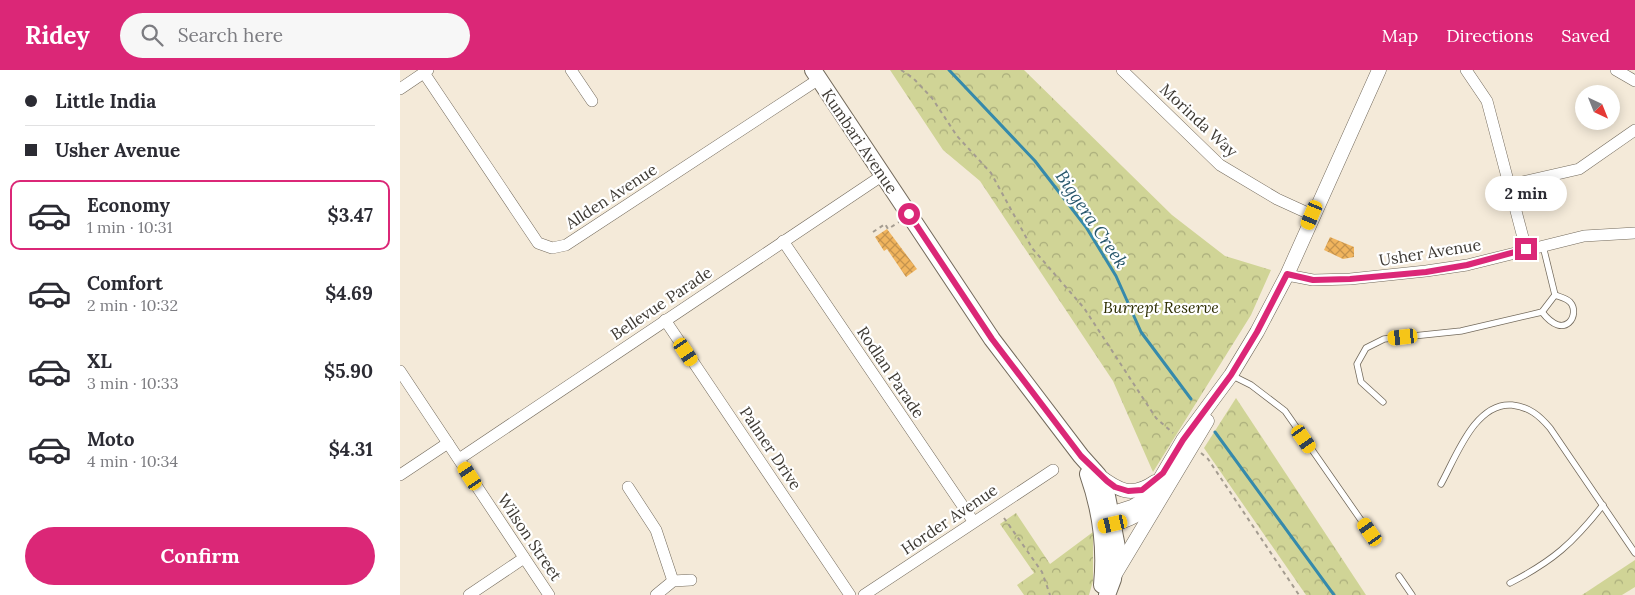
<!DOCTYPE html>
<meta charset="utf-8">
<style>
:root{--surface:#fff;--page:#f7f7f7;--text:#2b2b33;--muted:#7c7c81;--line:#e1e1e2;--accent:#db2777}
body{margin:0;font-family:Lora,serif;background:var(--page);color:var(--text);height:100vh;display:flex;flex-direction:column;font-size:19px;white-space:nowrap}
*{box-sizing:border-box;margin:0}
p{font-size:16px;color:var(--muted)}
.icon{flex:none;width:28px;height:28px;fill:none;stroke:currentColor;stroke-width:2;stroke-linecap:round;stroke-linejoin:round}
.map{position:relative;flex:1;overflow:hidden}
.details{display:flex;flex-direction:column;background:var(--surface);width:400px}
.details>*{flex:none}
.top-card{display:grid;align-content:center;height:110px;padding:0 25px;background:var(--surface)}
.needle{width:32px;rotate:137deg}
.buttons{position:absolute;left:1175px;top:15px;display:grid;gap:10px}
.buttons a{display:grid;place-items:center;width:45px;height:45px;border-radius:50%;background:var(--surface);box-shadow:0 2px 12px #0003;font-size:25px}
.end{position:absolute;width:22px;height:22px;margin:-11px;border:6px solid #db2777;background:#fff;box-shadow:0 0 0 2px #fff}
.from{border-radius:50%}
.bubble{position:absolute;height:35px;border-radius:18px;background:var(--surface);box-shadow:0 2px 12px #0003;font-size:16px;font-weight:800;line-height:35px;text-align:center}
.car{position:absolute;width:15px;height:30px;margin:-15px -8px;border-radius:6px;box-shadow:0 0 4px 1px #0007;background:linear-gradient(#f5c518 24%,#345 0 40%,#f5c518 0 76%,#345 0 86%,#f5c518 0)}
.top-card b{display:flex;align-items:center;gap:18px;height:48px;font-size:19px}
.top-card b+b{border-top:1px solid var(--line)}
.top-card i{width:12px;height:12px;background:var(--text)}
ul{padding:0;list-style:none}
li{display:flex;align-items:center;gap:15px;height:70px;margin:0 10px 8px;padding:0 15px;border:2px solid transparent;border-radius:10px}
li div{flex:1}
li b{display:block;font-size:19px}
li em{font-style:normal;font-weight:800}
li.on{border-color:var(--accent)}
li>.icon{width:45px;height:45px;stroke-width:1.5}
.action{display:flex;gap:10px;margin-top:auto;padding:10px 25px}
.action a{flex:1;height:58px;border-radius:30px;background:var(--accent);color:#fff;font-size:20px;font-weight:800;line-height:58px;text-align:center}
header{display:flex;align-items:center;gap:30px;box-sizing:border-box;height:70px;padding:0 25px;background:var(--accent);color:#fff}
header strong{font-size:24px}
nav{display:flex;gap:28px;margin-inline-start:auto;font-size:18px}
.search{width:350px;height:45px;background:var(--page);display:flex;align-items:center;gap:12px;box-sizing:border-box;padding:0 18px;border-radius:28px;color:var(--muted);font-size:19px}
main{display:flex;flex:1;min-height:0}
.map>svg:first-child{display:block}
.park{fill:url(#park-crowns)}
.lines{fill:none;stroke-linecap:round;stroke-linejoin:round}
.stream{stroke:#368aab;stroke-width:3}
.building{fill:url(#building-cross-hatch)}
.service-casing{stroke:#736a5c;stroke-width:7}
.minor-casing{stroke:#736a5c;stroke-width:12}
.tertiary-casing{stroke:#736a5c;stroke-width:15}
.secondary-casing{stroke:#736a5c;stroke-width:18}
.path{stroke:#a49c90;stroke-width:2;stroke-dasharray:4 4;stroke-linecap:butt}
.service{stroke:#fff;stroke-width:5.5}
.minor{stroke:#fff;stroke-width:11}
.tertiary{stroke:#fff;stroke-width:14}
.secondary{stroke:#fff;stroke-width:16}
.route{stroke:#db2777;stroke-width:6}
.labels{text-anchor:middle;dominant-baseline:central;stroke-width:4.5;stroke-linejoin:round;paint-order:stroke}
.street-label{font-size:16px;fill:#3e3a34;stroke:#fff}
.park-label{font-size:16px;font-style:italic;fill:#2d2e02;stroke:#fff}
.water-label{font-size:18px;font-style:italic;fill:#28576c;stroke:#fff}
</style>
<header>
<strong>Ridey</strong>
<div class="search"><svg class="icon" aria-label="search" viewBox="0 0 24 24"><circle cx="10" cy="10" r="6"/><path d="M15 15l6 6"/></svg>Search here</div>
<nav><a>Map</a><a>Directions</a><a>Saved</a></nav>
</header>
<main>
<section class="details">
<div class="top-card">
<b><i class="from"></i>Little India</b>
<b><i></i>Usher Avenue</b>
</div>
<ul>
<li class="on"><svg class="icon" aria-label="car" viewBox="0 0 24 24"><path d="M5 17H2v-5l4-1 3-4h7l3 4 3 1v5h-3M9 17h6M6 11h13"/><circle cx="7" cy="17" r="2"/><circle cx="17" cy="17" r="2"/></svg><div><b>Economy</b><p>1 min · 10:31</p></div><em>$3.47</em></li>
<li><svg class="icon" aria-label="car" viewBox="0 0 24 24"><path d="M5 17H2v-5l4-1 3-4h7l3 4 3 1v5h-3M9 17h6M6 11h13"/><circle cx="7" cy="17" r="2"/><circle cx="17" cy="17" r="2"/></svg><div><b>Comfort</b><p>2 min · 10:32</p></div><em>$4.69</em></li>
<li><svg class="icon" aria-label="car" viewBox="0 0 24 24"><path d="M5 17H2v-5l4-1 3-4h7l3 4 3 1v5h-3M9 17h6M6 11h13"/><circle cx="7" cy="17" r="2"/><circle cx="17" cy="17" r="2"/></svg><div><b>XL</b><p>3 min · 10:33</p></div><em>$5.90</em></li>
<li><svg class="icon" aria-label="car" viewBox="0 0 24 24"><path d="M5 17H2v-5l4-1 3-4h7l3 4 3 1v5h-3M9 17h6M6 11h13"/><circle cx="7" cy="17" r="2"/><circle cx="17" cy="17" r="2"/></svg><div><b>Moto</b><p>4 min · 10:34</p></div><em>$4.31</em></li>
</ul>
<div class="action"><a>Confirm</a></div>
</section>
<div class="map">
<svg width="1235" height="525" viewBox="0 0 1235 525">
<defs>
<pattern id="park-crowns" width="20" height="18" patternUnits="userSpaceOnUse" patternTransform="scale(1.25)"><rect width="20" height="18" fill="#d0d496"/><path d="M2 6a3 3 0 1 1 6 0M12 15a3 3 0 1 1 6 0" fill="none" stroke="#aaad7b"/></pattern>
<pattern id="building-cross-hatch" width="8" height="8" patternUnits="userSpaceOnUse" patternTransform="scale(1.25)"><rect width="8" height="8" fill="#f0b45d"/><path d="M0 0l8 8M0 8l8-8" fill="none" stroke="#c4934e"/></pattern>
</defs>
<rect width="100%" height="100%" fill="#f4ead9"/>
<g class="park">
<polygon points="490,0 624,0 772,145 825,186 871,200 851,245 753,402 713,311 580,111 543,80"/>
<polygon points="836,328 966,525 906,525 804,378"/>
<polygon points="616,443 650,494 693,462 693,511 689,525 624,525 617,515 634,503 600,454"/>
<polygon points="1235,490 1235,517 1222,525 1182,525"/>
</g>
<g class="lines">
<g class="stream">
<polyline points="549,0 635,91 686,157 716,206 741,262 791,329"/>
<polyline points="815,362 934,525"/>
</g>
</g>
<g class="building">
<polygon points="487,159 517,199 506,207 487,179 484,181 475,167"/>
<polygon points="930,167 954,177 954,187 943,189 924,180"/>
</g>
<g class="lines">
<defs>
<g id="service">
<polyline points="1143,176 1155,225"/>
<path d="M1142,242C1165,272 1181,244 1170,232C1166,228 1160,227 1155,225"/>
<polyline points="831,305 851,315 885,341 970,463"/>
<polyline points="983,332 961,312 957,294 966,278 984,269 1061,261 1142,242 1155,225"/>
<path d="M1041,414C1056,387 1075,332 1112,335C1129,337 1139,345 1150,358L1235,483"/>
<polyline points="999,506 1012,525"/>
<path d="M1110,513C1153,491 1173,473 1203,435"/>
</g>
<g id="minor">
<polyline points="171,0 192,31"/>
<polyline points="722,0 820,95 877,129 912,145"/>
<polyline points="1066,0 1087,31 1126,179"/>
<polyline points="1216,0 1235,11"/>
<polyline points="24,3 138,173 152,178 166,175 419,9"/>
<polyline points="0,19 28,0"/>
<polyline points="1109,115 1179,99 1235,60"/>
<polyline points="383,171 573,451"/>
<polyline points="887,205 913,210 950,209 1026,201 1067,195 1184,166 1235,163"/>
<polyline points="265,250 450,525"/>
<polyline points="0,301 149,525"/>
<polyline points="59,389 483,105"/>
<polyline points="0,405 48,373"/>
<polyline points="228,417 256,460 273,511"/>
<polyline points="69,525 124,488"/>
<polyline points="256,525 273,511 291,510"/>
<polyline points="464,525 653,400"/>
</g>
<g id="tertiary">
<path d="M698,405C719,421 732,428 755,412"/>
<polyline points="701,447 732,437 744,430 756,416 783,370 831,305 857,262 887,205 979,0"/>
<path d="M702,457C721,452 738,448 752,433"/>
<polyline points="714,506 807,351"/>
</g>
<g id="secondary">
<polyline points="413,0 592,269 681,386 698,405 707,426 717,477 713,509 707,525"/>
<path d="M688,404C701,441 706,476 702,515"/>
</g>
</defs>
<use href="#service" class="service-casing"/>
<use href="#minor" class="minor-casing"/>
<use href="#tertiary" class="tertiary-casing"/>
<use href="#secondary" class="secondary-casing"/>
<g class="path">
<polyline points="501,0 513,8 532,28 557,66 591,103 632,178 684,238 756,348 773,363"/>
<polyline points="473,162 485,154 488,159 499,152"/>
<polyline points="801,383 808,389 899,525"/>
<polyline points="604,448 642,502 650,525"/>
</g>
<use href="#service" class="service"/>
<use href="#minor" class="minor"/>
<use href="#tertiary" class="tertiary"/>
<use href="#secondary" class="secondary"/>
</g>
<g class="lines">
<polyline class="route" points="509,144 592,269 681,386 707,411 715,417 728,421 742,420 763,403 783,370 831,305 857,262 887,204 913,210 950,209 1026,202 1067,195 1126,179"/>
</g>
<g class="labels">
<g class="street-label">
<text transform="translate(799 50) rotate(43)">Morinda Way</text>
<text transform="translate(460 71) rotate(56)">Kumbari Avenue</text>
<text transform="translate(211 126) rotate(-33)">Allden Avenue</text>
<text transform="translate(1030 182) rotate(-9)">Usher Avenue</text>
<text transform="translate(261 233) rotate(-34)">Bellevue Parade</text>
<text transform="translate(491 302) rotate(56)">Rodlan Parade</text>
<text transform="translate(371 378) rotate(56)">Palmer Drive</text>
<text transform="translate(549 449) rotate(-34)">Horder Avenue</text>
<text transform="translate(130 467) rotate(56)">Wilson Street</text>
</g>
<g class="park-label">
<text x="761" y="237">Burrept Reserve</text>
</g>
<g class="water-label">
<text transform="translate(692 149) rotate(56)">Biggera Creek</text>
</g>
</g>
</svg>
<div class="buttons">
<a><svg class="needle" viewBox="-14 -14 28 28"><path d="M0-13l5 13h-10z" fill="#e53935"/><path d="M0 13l5-13h-10z" fill="#7c7c81"/></svg></a>
</div>
<i class="end from" style="left:509px;top:144px"></i>
<i class="end" style="left:1126px;top:179px"></i>
<div class="bubble" style="left:1085px;top:106px;width:82px">2 min</div>
<i class="car" style="left:912px;top:145px;rotate:203deg"></i>
<i class="car" style="left:1003px;top:267px;rotate:264deg"></i>
<i class="car" style="left:286px;top:282px;rotate:146deg"></i>
<i class="car" style="left:904px;top:369px;rotate:145deg"></i>
<i class="car" style="left:70px;top:406px;rotate:327deg"></i>
<i class="car" style="left:713px;top:454px;rotate:257deg"></i>
<i class="car" style="left:970px;top:462px;rotate:325deg"></i>
</div>
</main>
